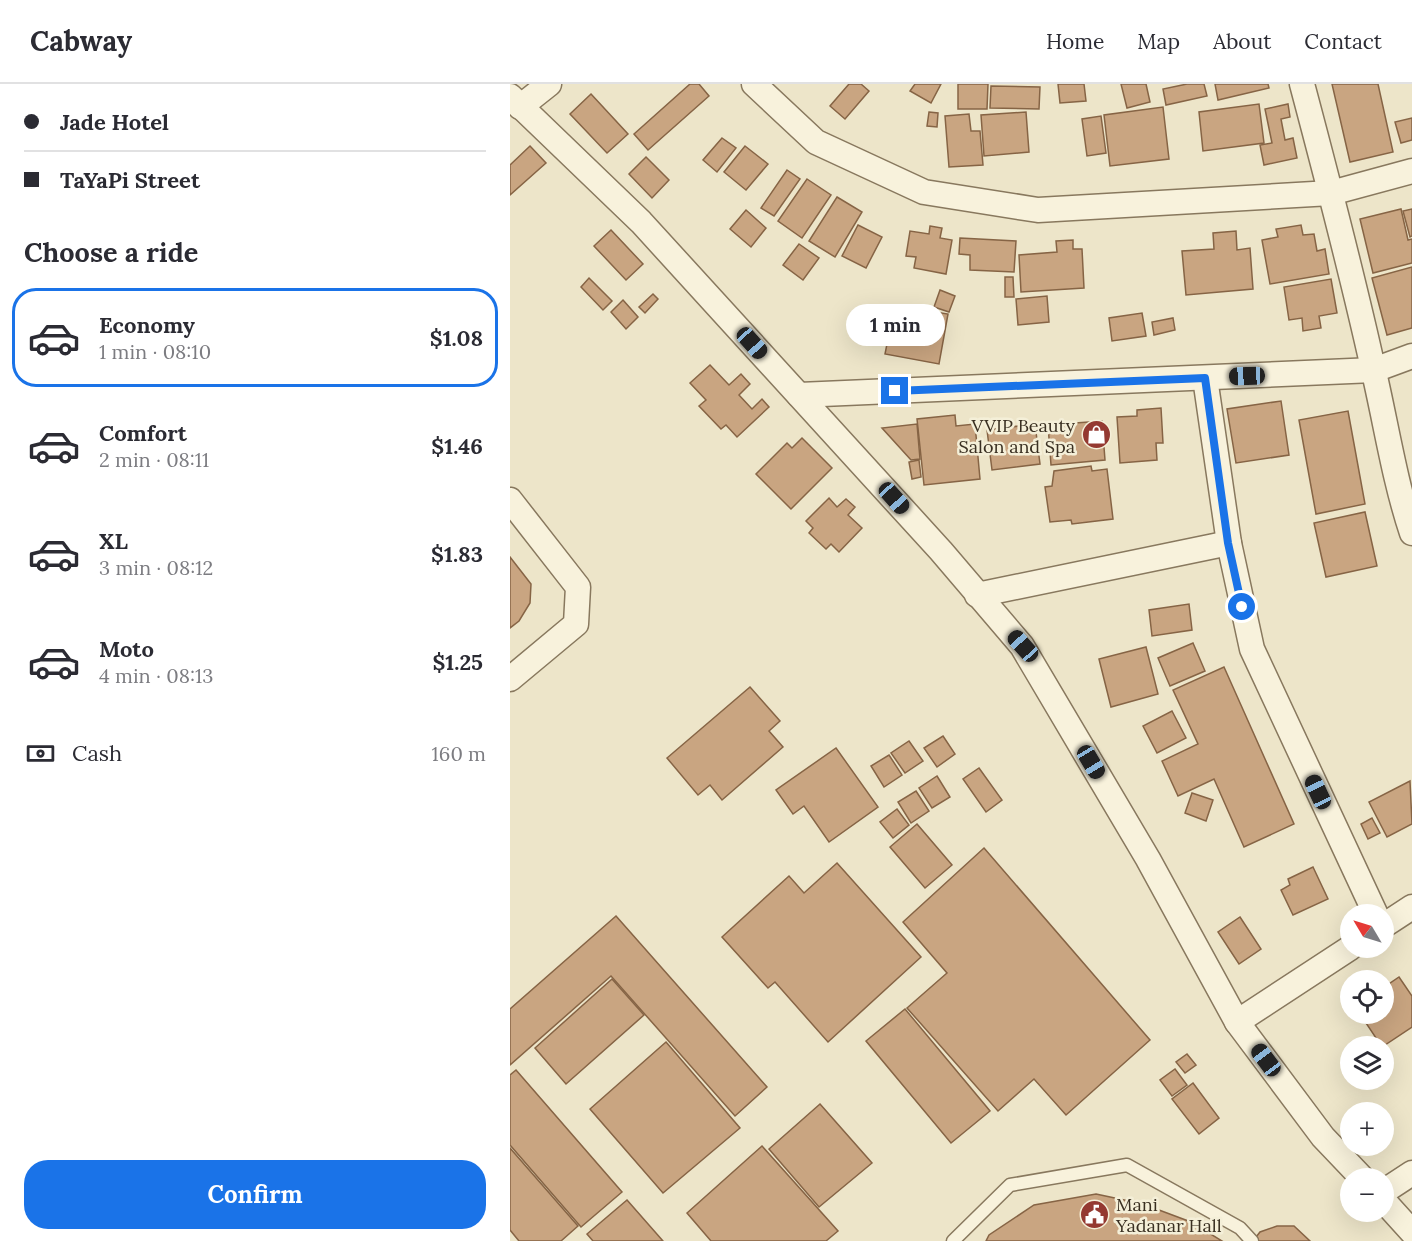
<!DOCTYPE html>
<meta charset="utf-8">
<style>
:root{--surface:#fff;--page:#f2f2f3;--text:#2b2b33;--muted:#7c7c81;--line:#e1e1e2;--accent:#1a73e8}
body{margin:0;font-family:Lora,serif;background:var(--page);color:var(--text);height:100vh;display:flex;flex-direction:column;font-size:22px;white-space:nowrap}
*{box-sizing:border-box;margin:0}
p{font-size:20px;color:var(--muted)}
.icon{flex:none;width:33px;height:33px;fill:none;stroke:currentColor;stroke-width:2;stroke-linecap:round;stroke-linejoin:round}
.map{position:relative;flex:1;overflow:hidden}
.drawer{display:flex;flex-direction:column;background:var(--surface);width:510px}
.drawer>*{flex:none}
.guide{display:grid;align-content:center;height:132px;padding:0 24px;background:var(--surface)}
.needle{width:39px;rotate:308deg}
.buttons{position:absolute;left:830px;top:820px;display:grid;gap:12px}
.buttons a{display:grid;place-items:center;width:54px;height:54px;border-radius:50%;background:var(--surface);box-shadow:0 6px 24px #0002;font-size:30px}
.end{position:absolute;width:27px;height:27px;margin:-14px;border:8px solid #1a73e8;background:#fff;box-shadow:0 0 0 3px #fff}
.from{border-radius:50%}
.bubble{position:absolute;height:42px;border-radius:21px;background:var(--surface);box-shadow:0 6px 24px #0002;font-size:20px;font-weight:700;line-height:42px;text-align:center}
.car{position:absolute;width:18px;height:36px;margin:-18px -9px;border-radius:8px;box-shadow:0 0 4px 2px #0007;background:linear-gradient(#222 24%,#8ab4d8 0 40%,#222 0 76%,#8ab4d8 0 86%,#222 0)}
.guide b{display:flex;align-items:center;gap:21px;height:57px;font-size:22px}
.guide b+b{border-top:2px solid var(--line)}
.guide i{width:15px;height:15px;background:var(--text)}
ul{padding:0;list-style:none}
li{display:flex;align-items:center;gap:18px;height:99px;margin:0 12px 9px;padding:0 12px;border:3px solid transparent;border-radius:24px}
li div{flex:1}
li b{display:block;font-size:22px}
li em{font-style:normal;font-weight:700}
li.on{border-color:var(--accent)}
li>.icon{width:54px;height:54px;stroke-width:1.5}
h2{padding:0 24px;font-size:27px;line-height:72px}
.pay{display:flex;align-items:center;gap:15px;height:66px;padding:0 24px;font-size:22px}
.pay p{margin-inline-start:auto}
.action{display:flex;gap:12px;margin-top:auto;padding:12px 24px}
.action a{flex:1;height:69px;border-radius:24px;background:var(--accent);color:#fff;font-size:24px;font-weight:700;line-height:69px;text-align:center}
header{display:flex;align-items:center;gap:36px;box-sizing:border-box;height:84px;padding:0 30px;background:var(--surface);border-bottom:2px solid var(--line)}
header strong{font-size:28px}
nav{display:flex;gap:33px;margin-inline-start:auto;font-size:21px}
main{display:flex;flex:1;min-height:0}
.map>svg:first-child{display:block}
.building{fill:#c9a581;stroke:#866445;stroke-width:1.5}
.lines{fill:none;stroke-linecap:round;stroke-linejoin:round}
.service-casing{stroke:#88785e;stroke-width:15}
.minor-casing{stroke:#88785e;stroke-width:27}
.service{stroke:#f8f2dc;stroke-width:12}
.minor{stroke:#f8f2dc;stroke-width:24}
.route{stroke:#1a73e8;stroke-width:8}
.labels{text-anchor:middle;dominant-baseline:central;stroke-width:5;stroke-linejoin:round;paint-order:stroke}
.poi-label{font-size:18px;fill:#392f21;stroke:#f4efd8;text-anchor:end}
</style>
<header>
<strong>Cabway</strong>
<nav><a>Home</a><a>Map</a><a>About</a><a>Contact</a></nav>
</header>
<main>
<section class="drawer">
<div class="guide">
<b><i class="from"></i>Jade Hotel</b>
<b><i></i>TaYaPi Street</b>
</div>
<h2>Choose a ride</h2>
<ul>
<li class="on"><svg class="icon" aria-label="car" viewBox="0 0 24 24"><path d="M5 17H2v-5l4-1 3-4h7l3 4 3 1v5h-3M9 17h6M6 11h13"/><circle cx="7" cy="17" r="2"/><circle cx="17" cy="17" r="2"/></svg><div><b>Economy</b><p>1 min · 08:10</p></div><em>$1.08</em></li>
<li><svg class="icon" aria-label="car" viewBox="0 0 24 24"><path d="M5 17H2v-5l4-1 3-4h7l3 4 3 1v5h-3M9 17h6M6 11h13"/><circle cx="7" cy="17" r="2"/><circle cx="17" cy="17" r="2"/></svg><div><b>Comfort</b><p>2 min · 08:11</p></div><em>$1.46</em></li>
<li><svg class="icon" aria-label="car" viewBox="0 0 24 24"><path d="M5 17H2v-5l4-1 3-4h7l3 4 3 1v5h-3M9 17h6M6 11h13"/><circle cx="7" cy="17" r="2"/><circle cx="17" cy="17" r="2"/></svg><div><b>XL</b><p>3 min · 08:12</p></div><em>$1.83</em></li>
<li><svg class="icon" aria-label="car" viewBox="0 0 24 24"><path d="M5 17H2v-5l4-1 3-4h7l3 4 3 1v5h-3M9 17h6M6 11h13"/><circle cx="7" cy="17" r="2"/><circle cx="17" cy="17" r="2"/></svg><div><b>Moto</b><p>4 min · 08:13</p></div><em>$1.25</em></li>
</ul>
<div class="pay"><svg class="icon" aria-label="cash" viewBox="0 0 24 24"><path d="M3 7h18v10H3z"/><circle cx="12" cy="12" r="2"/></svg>Cash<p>160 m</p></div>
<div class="action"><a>Confirm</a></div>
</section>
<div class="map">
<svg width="902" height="1157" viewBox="0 0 902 1157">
<rect width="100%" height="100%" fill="#ede5c9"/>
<g class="building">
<polygon points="180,0 189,0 199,12 138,66 124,50"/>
<polygon points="339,0 351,0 359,7 335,35 320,22"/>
<polygon points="405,0 431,0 421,19 400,7"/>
<polygon points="448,0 478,0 477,25 448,25"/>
<polygon points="548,0 574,0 576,17 550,19"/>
<polygon points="611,0 636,0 640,18 617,24"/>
<polygon points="677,0 694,0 697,12 656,21 653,5"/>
<polygon points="705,0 758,0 759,4 708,16"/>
<polygon points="822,0 868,0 883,68 840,78"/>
<polygon points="481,2 530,3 529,25 480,24"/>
<polygon points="81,10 118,50 97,69 60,30"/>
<polygon points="749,20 754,59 693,67 689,28"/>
<polygon points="778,20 780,33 771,35 775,56 783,54 787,74 754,81 750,61 762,59 755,25"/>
<polygon points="653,23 659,75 600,82 594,31"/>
<polygon points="419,28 428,29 427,43 417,42"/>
<polygon points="516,28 519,68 474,72 471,31"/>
<polygon points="459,30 461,47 470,47 473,81 439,83 435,32"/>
<polygon points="591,32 596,69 577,72 572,35"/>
<polygon points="902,34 902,56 891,59 885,38"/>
<polygon points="212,54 226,64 207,88 193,76"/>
<polygon points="20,62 36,79 0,111 0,81"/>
<polygon points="235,62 258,80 236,106 214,88"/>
<polygon points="136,73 159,96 142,114 119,90"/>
<polygon points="277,86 290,95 264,132 251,124"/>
<polygon points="297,95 321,111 292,154 268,137"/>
<polygon points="327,113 352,128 325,173 299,157"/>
<polygon points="891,125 898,156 902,155 902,179 863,189 850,135"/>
<polygon points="902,125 902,152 900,153 893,127"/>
<polygon points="236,126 256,144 241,163 220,145"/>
<polygon points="348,141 372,153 356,184 332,172"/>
<polygon points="791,141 793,151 804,150 807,167 815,165 819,190 760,200 752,156 768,153 766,145"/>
<polygon points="420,142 432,144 430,154 442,156 436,190 404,184 406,173 396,172 400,147 419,150"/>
<polygon points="101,146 133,180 116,196 84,162"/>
<polygon points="726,147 727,166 740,164 743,205 676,211 672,167 704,165 703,149"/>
<polygon points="450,154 506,157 504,188 460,186 460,171 449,170"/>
<polygon points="563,156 563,165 572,165 574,204 511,208 509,171 547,168 546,157"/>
<polygon points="289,160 309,174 293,196 273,181"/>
<polygon points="902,183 902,244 877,251 862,194"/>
<polygon points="495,193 503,193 504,213 495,213"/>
<polygon points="79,194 102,217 93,226 71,203"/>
<polygon points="821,195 827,229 809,232 811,244 793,247 792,234 779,236 774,203"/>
<polygon points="430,206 445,212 439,228 424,223"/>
<polygon points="143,210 148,215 135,229 129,223"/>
<polygon points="537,212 539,238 508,241 506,215"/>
<polygon points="113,216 128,233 116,245 101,228"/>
<polygon points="407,225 438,230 429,280 375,270 382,235 405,239"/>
<polygon points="632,229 636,252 602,257 599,234"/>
<polygon points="663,234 665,246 644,251 642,238"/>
<polygon points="200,281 219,301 231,290 240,300 229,311 242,325 252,315 259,323 227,353 216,341 211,345 189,322 196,316 180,299"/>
<polygon points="771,317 779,371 726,379 717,325"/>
<polygon points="651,324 653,359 646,359 647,376 610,379 607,333 627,332 627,326"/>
<polygon points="838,327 855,420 806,430 789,336"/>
<polygon points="445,331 446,342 465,340 470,395 414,401 407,335"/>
<polygon points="592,337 595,376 541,381 538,341"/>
<polygon points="407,340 410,375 401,376 372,344"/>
<polygon points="525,340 530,380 482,386 477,346"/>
<polygon points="292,354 322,384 281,425 246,390 277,359 282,364"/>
<polygon points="409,376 411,393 402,395 399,378"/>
<polygon points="581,382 582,387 597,385 603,435 562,440 561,436 540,438 535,403 542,402 544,387"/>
<polygon points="319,414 327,423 336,415 345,423 338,431 352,444 329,468 321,460 316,465 299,449 303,444 296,437"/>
<polygon points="855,428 867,482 816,493 804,439"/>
<polygon points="0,473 21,500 20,519 9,537 0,544"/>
<polygon points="679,520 682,546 642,552 639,526"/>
<polygon points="683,559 695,587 660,602 648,574"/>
<polygon points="636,563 648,610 601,623 589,575"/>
<polygon points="714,583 784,740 734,763 704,695 668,712 652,677 688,660 663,606"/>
<polygon points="240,603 270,637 259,647 273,663 212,716 200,701 188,711 157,674"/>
<polygon points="662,627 676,654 647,669 633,642"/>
<polygon points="433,652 445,670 427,683 414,664"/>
<polygon points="399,657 413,677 395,689 381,669"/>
<polygon points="326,664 368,723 319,758 294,722 283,730 266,706"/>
<polygon points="379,671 392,691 374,703 361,682"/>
<polygon points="469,684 492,716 476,728 453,695"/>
<polygon points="427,692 440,713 422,724 409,704"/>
<polygon points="900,697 902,740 877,753 859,718"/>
<polygon points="406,707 419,727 401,739 388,718"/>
<polygon points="682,709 703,716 696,737 675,729"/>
<polygon points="387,725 399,741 383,754 370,738"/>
<polygon points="862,734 870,749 858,755 851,740"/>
<polygon points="407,740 442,781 415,804 380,763"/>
<polygon points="474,764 640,956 556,1031 524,995 488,1027 397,924 437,889 393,838"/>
<polygon points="327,779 411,873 318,958 265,898 258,904 212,853 279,792 294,809"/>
<polygon points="803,783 818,815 783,831 771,806 780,801 778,795"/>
<polygon points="106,832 257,1003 225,1032 101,892 0,981 0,925"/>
<polygon points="730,833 751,865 729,880 708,848"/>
<polygon points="889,893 902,912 902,943 872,963 850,930 873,930 873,904"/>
<polygon points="102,895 134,931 56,1000 25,964"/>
<polygon points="395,925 480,1027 441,1059 356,957"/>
<polygon points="156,958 230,1044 153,1109 80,1025"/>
<polygon points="677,970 686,981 675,989 666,978"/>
<polygon points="665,985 677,1001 662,1012 650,996"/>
<polygon points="6,986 112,1108 71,1143 0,1061 0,991"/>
<polygon points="683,999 709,1034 689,1050 662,1015"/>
<polygon points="310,1020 362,1079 309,1123 259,1065"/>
<polygon points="252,1062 328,1147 316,1157 201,1157 177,1129"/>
<polygon points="0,1064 68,1142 51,1157 9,1157 0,1146"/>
<polygon points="586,1110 633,1120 681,1138 712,1157 476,1157 479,1151 524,1121"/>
<polygon points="117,1116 153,1157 83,1157 77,1150"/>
<polygon points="767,1142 784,1142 800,1157 743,1157 750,1148"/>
</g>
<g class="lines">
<defs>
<polyline id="service" points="443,1157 500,1101 617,1081 730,1144 742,1157"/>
<g id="minor">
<polyline points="244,0 306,58 414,108 528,126 821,109 902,87"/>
<path d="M792,0C817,94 842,189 863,284C876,339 884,395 902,449"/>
<polyline points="0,12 131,138 431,467 512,562 638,775 727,938 813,1053 853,1095"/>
<polyline points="10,23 39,0"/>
<polyline points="695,294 719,459 742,565 866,831"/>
<polyline points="289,311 864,286 902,272"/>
<polyline points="0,416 68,503 66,540 0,595"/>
<polyline points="467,511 719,459"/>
<polyline points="873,842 902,823"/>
<polyline points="727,938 840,864"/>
<polyline points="873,1108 902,1089"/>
<polyline points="873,1116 902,1148"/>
</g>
</defs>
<use href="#service" class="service-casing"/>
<use href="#minor" class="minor-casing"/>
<use href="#service" class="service"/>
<use href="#minor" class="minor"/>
</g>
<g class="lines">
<polyline class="route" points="385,307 695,294 718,459 732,523"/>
</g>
<defs>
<symbol id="shop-disc" viewBox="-11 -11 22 22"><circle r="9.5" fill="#943931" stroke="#f4efd8"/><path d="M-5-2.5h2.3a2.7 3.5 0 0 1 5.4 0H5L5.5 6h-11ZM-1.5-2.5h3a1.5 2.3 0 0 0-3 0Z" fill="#fff"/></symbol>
<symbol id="civic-disc" viewBox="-11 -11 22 22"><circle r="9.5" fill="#943931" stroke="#f4efd8"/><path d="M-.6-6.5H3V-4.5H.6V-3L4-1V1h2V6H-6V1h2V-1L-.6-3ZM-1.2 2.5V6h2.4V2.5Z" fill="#fff"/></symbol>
</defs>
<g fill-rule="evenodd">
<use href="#shop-disc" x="570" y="334" width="33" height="33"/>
<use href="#civic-disc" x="568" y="1114" width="33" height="33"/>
</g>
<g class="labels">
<g class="poi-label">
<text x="565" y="341">VVIP Beauty<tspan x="565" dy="21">Salon and Spa</tspan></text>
<text x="606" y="1120" text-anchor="start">Mani<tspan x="606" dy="21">Yadanar Hall</tspan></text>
</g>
</g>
</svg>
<div class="buttons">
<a><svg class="needle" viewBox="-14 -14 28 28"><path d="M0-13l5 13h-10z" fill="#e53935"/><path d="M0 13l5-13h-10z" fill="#7c7c81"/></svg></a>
<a><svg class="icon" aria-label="locate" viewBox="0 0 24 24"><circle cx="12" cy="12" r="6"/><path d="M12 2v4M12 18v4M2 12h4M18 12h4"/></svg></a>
<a><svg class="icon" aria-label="layers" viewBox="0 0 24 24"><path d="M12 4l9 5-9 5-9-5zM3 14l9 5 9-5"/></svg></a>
<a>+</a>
<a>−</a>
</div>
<i class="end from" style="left:732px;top:523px"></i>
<i class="end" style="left:385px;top:307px"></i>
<div class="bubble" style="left:336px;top:220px;width:99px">1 min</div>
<i class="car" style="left:242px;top:259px;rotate:138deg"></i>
<i class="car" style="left:737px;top:292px;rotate:268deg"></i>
<i class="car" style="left:384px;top:414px;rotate:138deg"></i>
<i class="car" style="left:513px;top:562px;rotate:318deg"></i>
<i class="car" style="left:581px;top:678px;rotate:149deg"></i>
<i class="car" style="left:808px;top:708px;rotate:335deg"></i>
<i class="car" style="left:756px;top:976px;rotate:323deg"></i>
</div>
</main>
